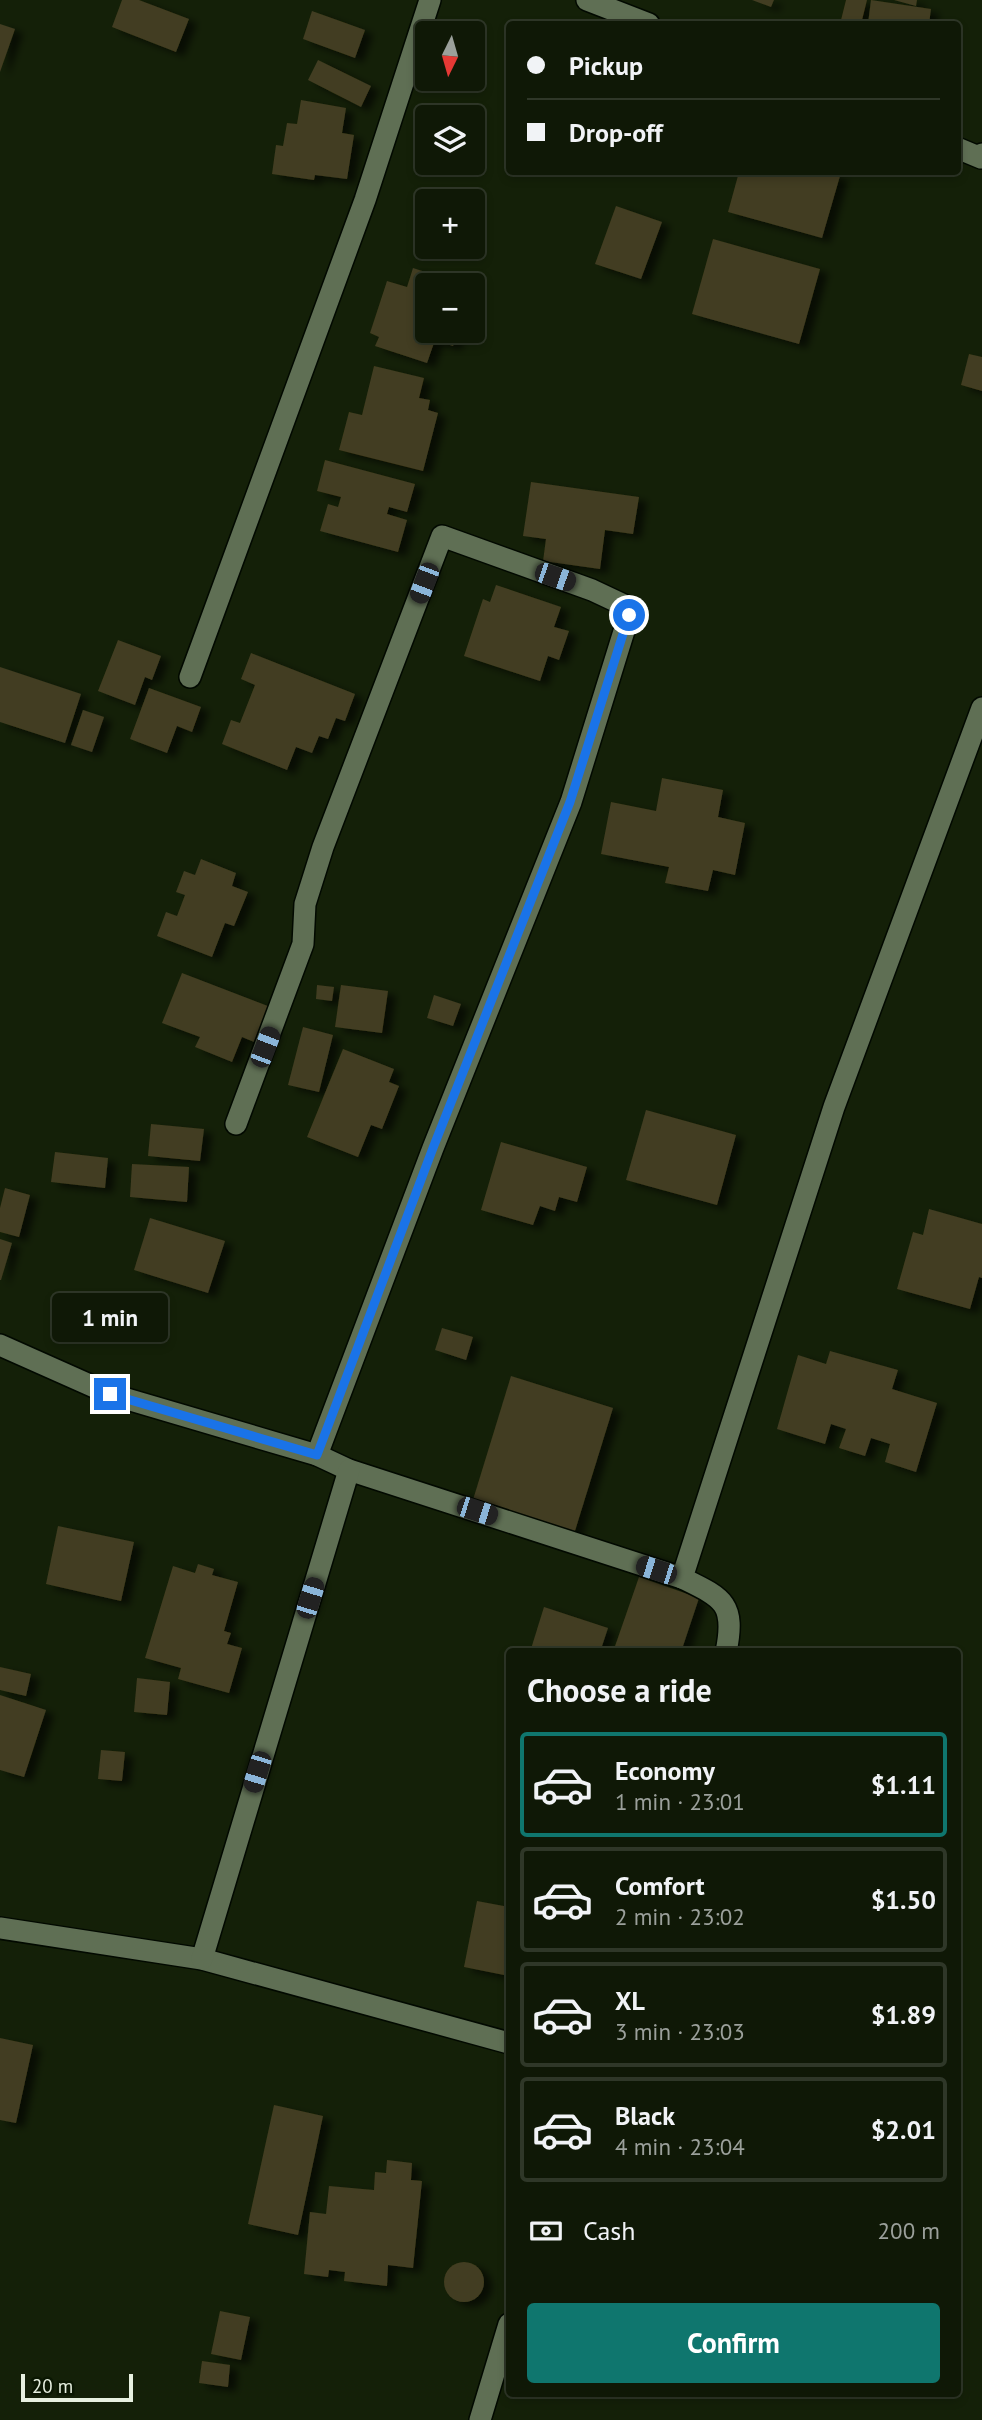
<!DOCTYPE html>
<meta charset="utf-8">
<style>
:root{--surface:#0f1806;--page:#182110;--text:#f1f3f6;--muted:#9ba09b;--line:#2f3728;--accent:#0f766e}
body{margin:0;font-family:"PT Sans",sans-serif;background:var(--page);color:var(--text);height:100vh;display:flex;flex-direction:column;font-size:26px;white-space:nowrap}
*{box-sizing:border-box;margin:0}
p{font-size:23px;color:var(--muted)}
.icon{flex:none;width:38px;height:38px;fill:none;stroke:currentColor;stroke-width:2;stroke-linecap:round;stroke-linejoin:round}
.map{position:relative;flex:1;overflow:hidden}
.details{position:absolute;left:506px;top:1648px;width:455px;height:749px;display:flex;flex-direction:column;background:var(--surface);border-radius:7px;box-shadow:0 4px 10px #0003,0 0 0 2px var(--line)}
.details>*{flex:none}
.banner{position:absolute;left:506px;top:21px;width:455px;height:154px;border-radius:7px;box-shadow:0 4px 10px #0003,0 0 0 2px var(--line);display:grid;align-content:center;height:154px;padding:0 21px;background:var(--surface)}
.needle{width:46px;rotate:185deg}
.controls{position:absolute;left:415px;top:21px;display:grid;gap:14px}
.controls a{display:grid;place-items:center;width:70px;height:70px;border-radius:7px;background:var(--surface);box-shadow:0 4px 10px #0003,0 0 0 2px var(--line);font-size:35px}
.scale{position:absolute;left:21px;bottom:18px;width:112px;box-sizing:border-box;padding-left:7px;border:4px solid #e7f0e0;border-top:0;font-size:19px;line-height:24px;white-space:nowrap;color:#e7f0e0;-webkit-text-stroke:5px #0b1702;paint-order:stroke}
.end{position:absolute;width:32px;height:32px;margin:-16px;border:9px solid #1a73e8;background:#fff;box-shadow:0 0 0 4px #fff}
.from{border-radius:50%}
.bubble{position:absolute;height:49px;border-radius:7px;background:var(--surface);box-shadow:0 4px 10px #0003,0 0 0 2px var(--line);font-size:23px;font-weight:700;line-height:49px;text-align:center}
.car{position:absolute;width:21px;height:42px;margin:-21px -10px;border-radius:9px;box-shadow:0 0 5px 2px #0007;background:linear-gradient(#222 24%,#8ab4d8 0 40%,#222 0 76%,#8ab4d8 0 86%,#222 0)}
.banner b{display:flex;align-items:center;gap:24px;height:66px;font-size:26px}
.banner b+b{border-top:2px solid var(--line)}
.banner i{width:18px;height:18px;background:var(--text)}
ul{padding:0;list-style:none}
li{display:flex;align-items:center;gap:21px;height:105px;margin:0 14px 10px;padding:0 7px;border:4px solid var(--line);border-radius:7px}
li div{flex:1}
li b{display:block;font-size:26px}
li em{font-style:normal;font-weight:700}
li.active{border-color:var(--accent)}
li>.icon{width:63px;height:63px;stroke-width:1.5}
h2{padding:0 21px;font-size:32px;line-height:84px}
.pay{display:flex;align-items:center;gap:18px;height:77px;padding:0 21px;font-size:26px}
.pay p{margin-inline-start:auto}
.action{display:flex;gap:14px;margin-top:auto;padding:14px 21px}
.action a{flex:1;height:80px;border-radius:7px;background:var(--accent);color:#fff;font-size:28px;font-weight:700;line-height:80px;text-align:center}
.map>svg:first-child{display:block}
.building{fill:#423d20;filter:url(#shadow)}
.lines{fill:none;stroke-linecap:round;stroke-linejoin:round}
.street-casing{stroke:#020900;stroke-width:24}
.street{stroke:#5f6f54;stroke-width:21}
.route{stroke:#1a73e8;stroke-width:9}
</style>
<div class="map">
<svg width="982" height="2420" viewBox="0 0 982 2420">
<defs>
<filter id="shadow"><feDropShadow dx="8" dy="4.5" stdDeviation="3.5" flood-color="#0009"/></filter>
</defs>
<rect width="100%" height="100%" fill="#142008"/>
<g class="building">
<polygon points="122,0 139,0 189,19 176,52 112,27"/>
<polygon points="752,0 774,0 771,7"/>
<polygon points="846,0 867,0 861,24 840,24"/>
<polygon points="871,0 931,9 929,24 868,24"/>
<polygon points="894,0 917,0 916,6"/>
<polygon points="312,11 365,30 355,58 303,39"/>
<polygon points="0,24 15,29 0,72"/>
<polygon points="318,60 371,86 361,107 308,80"/>
<polygon points="301,100 346,108 342,133 354,135 347,179 315,175 314,180 272,174 276,145 283,146 287,123 297,124"/>
<polygon points="739,172 825,172 840,176 822,238 728,212"/>
<polygon points="616,206 662,222 641,279 595,264"/>
<polygon points="713,239 820,269 799,344 692,314"/>
<polygon points="413,268 459,283 427,285 427,331 458,331 453,346 435,340 427,363 375,346 379,337 370,333 387,281 407,287"/>
<polygon points="969,354 982,357 982,391 961,385"/>
<polygon points="374,366 424,378 419,398 430,400 428,410 438,413 423,471 339,450 349,412 362,415"/>
<polygon points="325,460 415,484 407,512 389,507 387,514 407,520 398,552 320,531 328,504 338,507 341,497 317,491"/>
<polygon points="531,482 639,497 633,534 605,530 600,569 543,561 546,539 523,536"/>
<polygon points="496,585 561,607 554,627 569,631 559,660 548,656 540,681 464,656 483,599 490,602"/>
<polygon points="118,640 161,656 152,680 145,677 135,705 98,691"/>
<polygon points="251,653 355,694 345,721 336,718 328,739 319,736 312,753 296,747 287,770 222,744 231,720 240,723 255,685 241,679"/>
<polygon points="0,667 81,694 65,743 0,722"/>
<polygon points="149,688 201,707 192,732 177,726 167,753 130,739"/>
<polygon points="83,710 104,717 92,752 71,745"/>
<polygon points="662,778 723,790 718,817 745,823 735,875 713,870 708,891 665,883 669,867 601,854 611,802 656,811"/>
<polygon points="201,859 236,873 232,886 248,892 234,926 225,923 212,957 157,936 166,912 177,916 185,895 176,892 184,871 195,875"/>
<polygon points="182,973 273,1008 259,1044 242,1037 232,1062 195,1047 200,1037 162,1023"/>
<polygon points="317,985 334,987 332,1001 316,999"/>
<polygon points="341,985 388,991 382,1033 335,1027"/>
<polygon points="434,995 461,1004 453,1026 427,1018"/>
<polygon points="303,1027 333,1035 319,1092 288,1085"/>
<polygon points="343,1049 394,1069 389,1082 399,1086 382,1129 371,1125 358,1157 307,1137"/>
<polygon points="646,1110 736,1135 717,1205 626,1180"/>
<polygon points="151,1124 204,1129 200,1161 148,1156"/>
<polygon points="501,1142 587,1167 577,1202 559,1197 555,1211 540,1206 533,1225 481,1210"/>
<polygon points="55,1152 108,1158 105,1188 51,1182"/>
<polygon points="132,1164 189,1167 187,1202 130,1197"/>
<polygon points="5,1188 30,1195 19,1237 0,1232 0,1208"/>
<polygon points="929,1209 982,1224 982,1278 979,1277 970,1309 897,1289 913,1232 923,1235"/>
<polygon points="150,1218 225,1241 208,1293 134,1270"/>
<polygon points="0,1239 12,1243 1,1280 0,1280"/>
<polygon points="442,1328 473,1337 466,1360 435,1350"/>
<polygon points="830,1351 898,1370 892,1389 937,1403 916,1472 885,1462 890,1444 871,1438 865,1456 839,1448 846,1429 831,1424 825,1444 777,1429 798,1355 826,1364"/>
<polygon points="511,1376 613,1408 574,1534 472,1503"/>
<polygon points="58,1526 134,1542 121,1601 46,1584"/>
<polygon points="198,1564 214,1569 212,1575 238,1582 224,1631 231,1633 227,1644 242,1648 229,1693 178,1679 181,1668 145,1658 173,1566 195,1573"/>
<polygon points="639,1577 699,1598 681,1652 613,1652"/>
<polygon points="544,1607 608,1628 600,1652 530,1652"/>
<polygon points="0,1667 31,1674 26,1696 0,1690"/>
<polygon points="137,1678 170,1682 167,1715 134,1712"/>
<polygon points="0,1695 46,1710 24,1777 0,1770"/>
<polygon points="101,1750 125,1752 122,1781 98,1779"/>
<polygon points="477,1901 509,1907 509,1976 464,1967"/>
<polygon points="0,2038 33,2045 16,2123 0,2120"/>
<polygon points="274,2105 323,2116 298,2235 248,2224"/>
<polygon points="387,2160 412,2163 411,2180 422,2181 413,2268 388,2265 387,2286 344,2281 345,2272 329,2270 328,2277 304,2274 310,2212 326,2214 329,2186 374,2190 375,2172 386,2173"/>
<circle cx="464" cy="2282" r="20"/>
<polygon points="220,2311 250,2317 241,2360 211,2354"/>
<polygon points="202,2361 230,2365 228,2387 199,2383"/>
</g>
<g class="lines">
<defs>
<g id="street">
<polyline points="587,0 649,24"/>
<polyline points="957,148 981,158 982,154"/>
<polyline points="190,677 365,200 430,0"/>
<polyline points="236,1124 303,944 305,904 323,847 442,536 592,590 626,606 629,615 571,802 433,1148 317,1455"/>
<polyline points="0,1345 110,1394 317,1455 349,1470 682,1578"/>
<path d="M726,1652C736,1603 723,1598 682,1578L834,1107L982,708"/>
<polyline points="0,1928 202,1959 509,2043"/>
<polyline points="202,1959 349,1470"/>
<polyline points="480,2420 509,2324"/>
</g>
</defs>
<use href="#street" class="street-casing"/>
<use href="#street" class="street"/>
</g>
<g class="lines">
<polyline class="route" points="110,1394 317,1455 433,1148 570,802 629,615"/>
</g>
</svg>
<div class="controls">
<a><svg class="needle" viewBox="-14 -14 28 28"><path d="M0-13l5 13h-10z" fill="#e53935"/><path d="M0 13l5-13h-10z" fill="#9ba09b"/></svg></a>
<a><svg class="icon" aria-label="layers" viewBox="0 0 24 24"><path d="M12 4l9 5-9 5-9-5zM3 14l9 5 9-5"/></svg></a>
<a>+</a>
<a>−</a>
</div>
<div class="scale">20 m</div>
<i class="end from" style="left:629px;top:615px"></i>
<i class="end" style="left:110px;top:1394px"></i>
<div class="bubble" style="left:52px;top:1293px;width:116px">1 min</div>
<i class="car" style="left:555px;top:577px;rotate:109deg"></i>
<i class="car" style="left:424px;top:583px;rotate:201deg"></i>
<i class="car" style="left:265px;top:1047px;rotate:21deg"></i>
<i class="car" style="left:477px;top:1511px;rotate:108deg"></i>
<i class="car" style="left:656px;top:1570px;rotate:288deg"></i>
<i class="car" style="left:310px;top:1598px;rotate:17deg"></i>
<i class="car" style="left:257px;top:1772px;rotate:197deg"></i>
<div class="banner">
<b><i class="from"></i>Pickup</b>
<b><i></i>Drop-off</b>
</div>
<section class="details">
<h2>Choose a ride</h2>
<ul>
<li class="active"><svg class="icon" aria-label="car" viewBox="0 0 24 24"><path d="M5 17H2v-5l4-1 3-4h7l3 4 3 1v5h-3M9 17h6M6 11h13"/><circle cx="7" cy="17" r="2"/><circle cx="17" cy="17" r="2"/></svg><div><b>Economy</b><p>1 min · 23:01</p></div><em>$1.11</em></li>
<li><svg class="icon" aria-label="car" viewBox="0 0 24 24"><path d="M5 17H2v-5l4-1 3-4h7l3 4 3 1v5h-3M9 17h6M6 11h13"/><circle cx="7" cy="17" r="2"/><circle cx="17" cy="17" r="2"/></svg><div><b>Comfort</b><p>2 min · 23:02</p></div><em>$1.50</em></li>
<li><svg class="icon" aria-label="car" viewBox="0 0 24 24"><path d="M5 17H2v-5l4-1 3-4h7l3 4 3 1v5h-3M9 17h6M6 11h13"/><circle cx="7" cy="17" r="2"/><circle cx="17" cy="17" r="2"/></svg><div><b>XL</b><p>3 min · 23:03</p></div><em>$1.89</em></li>
<li><svg class="icon" aria-label="car" viewBox="0 0 24 24"><path d="M5 17H2v-5l4-1 3-4h7l3 4 3 1v5h-3M9 17h6M6 11h13"/><circle cx="7" cy="17" r="2"/><circle cx="17" cy="17" r="2"/></svg><div><b>Black</b><p>4 min · 23:04</p></div><em>$2.01</em></li>
</ul>
<div class="pay"><svg class="icon" aria-label="cash" viewBox="0 0 24 24"><path d="M3 7h18v10H3z"/><circle cx="12" cy="12" r="2"/></svg>Cash<p>200 m</p></div>
<div class="action"><a>Confirm</a></div>
</section>
</div>
